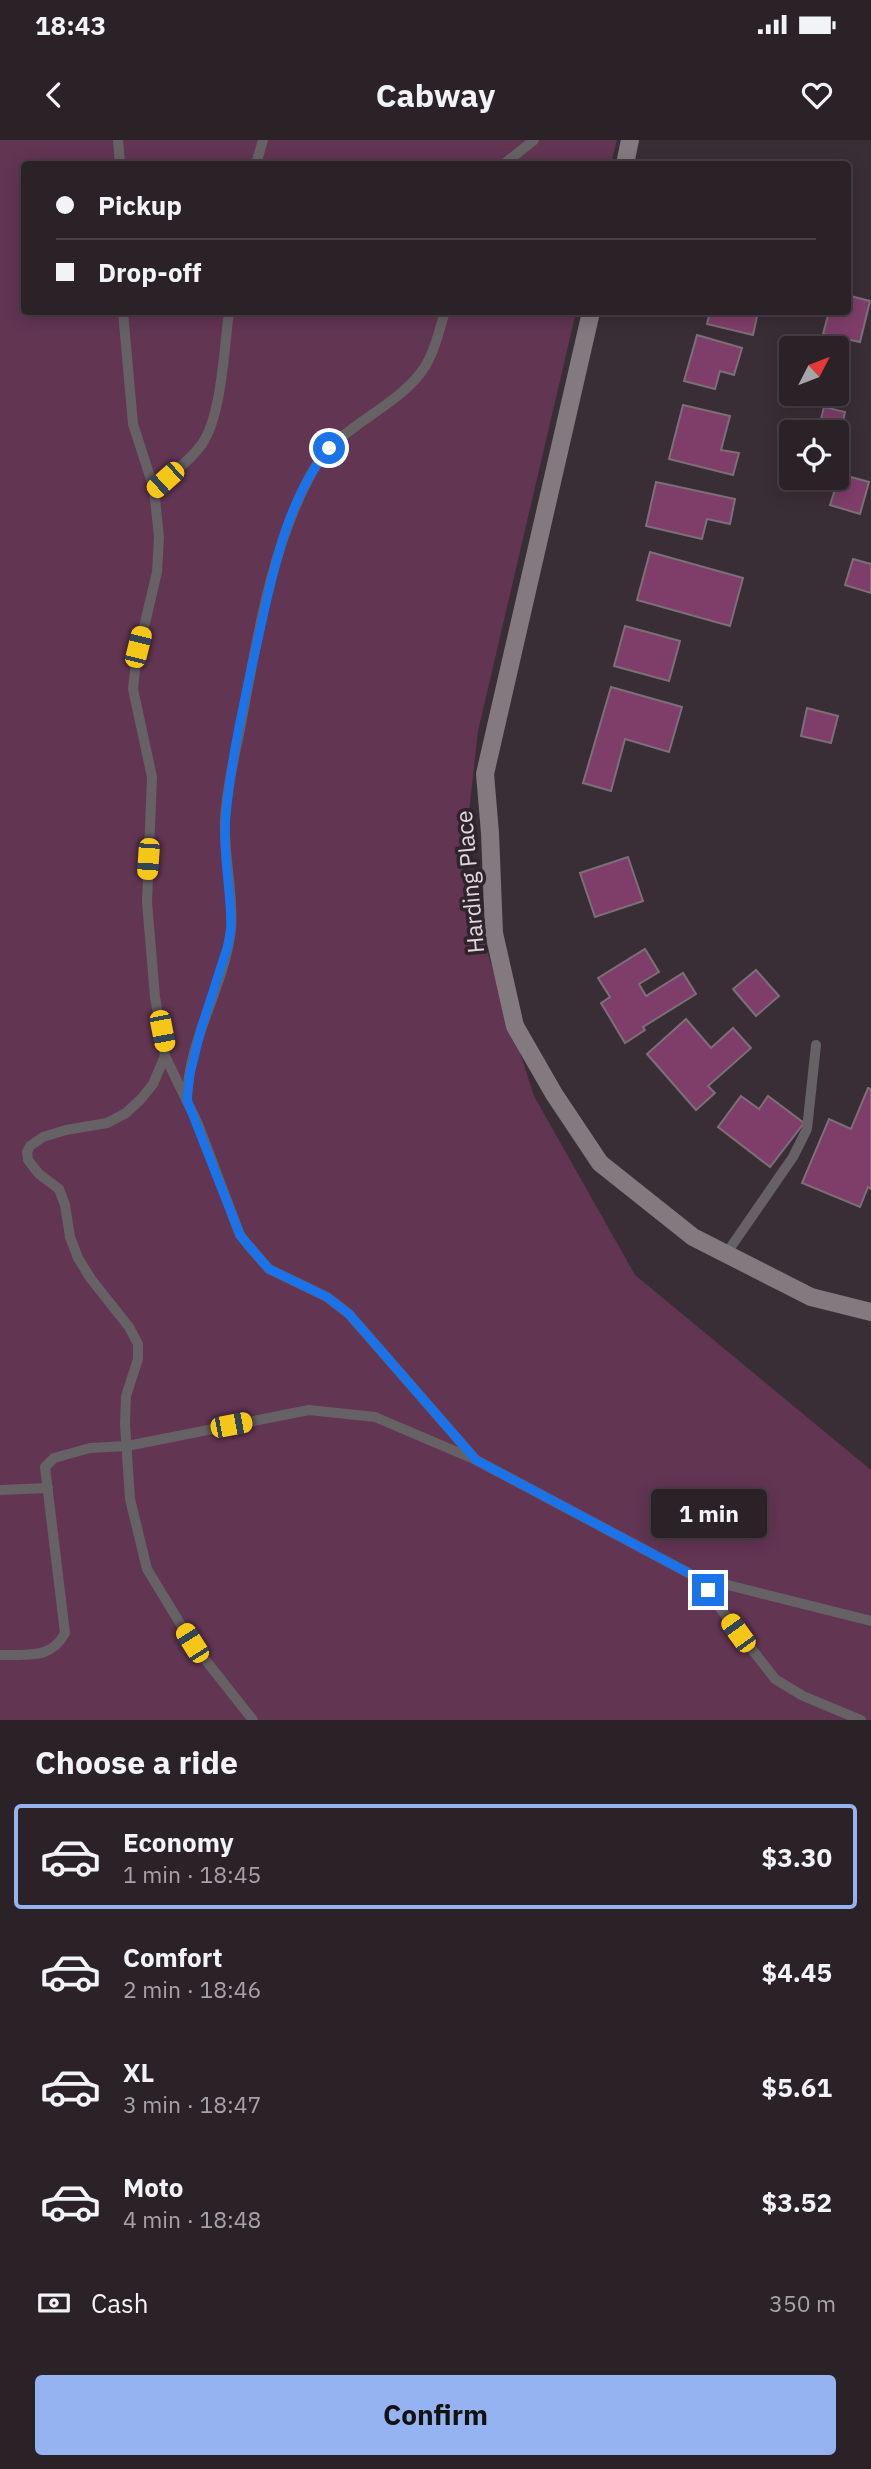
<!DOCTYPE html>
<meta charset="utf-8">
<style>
:root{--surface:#2b2228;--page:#332a30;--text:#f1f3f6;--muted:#a6a4a8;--line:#473f45;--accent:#95b2f1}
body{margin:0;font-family:"IBM Plex Sans",sans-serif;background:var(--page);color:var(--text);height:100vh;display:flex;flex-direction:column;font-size:26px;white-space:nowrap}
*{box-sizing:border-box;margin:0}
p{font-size:23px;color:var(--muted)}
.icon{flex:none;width:38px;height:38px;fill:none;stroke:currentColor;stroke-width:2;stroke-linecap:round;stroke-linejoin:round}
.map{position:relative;height:1580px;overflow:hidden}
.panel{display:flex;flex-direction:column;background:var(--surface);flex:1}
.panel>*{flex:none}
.guide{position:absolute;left:21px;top:21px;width:830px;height:154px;border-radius:7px;box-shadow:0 4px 18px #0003,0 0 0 2px var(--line);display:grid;align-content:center;height:154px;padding:0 35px;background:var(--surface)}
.needle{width:46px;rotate:48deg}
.fabs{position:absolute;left:779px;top:196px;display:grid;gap:14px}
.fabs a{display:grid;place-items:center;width:70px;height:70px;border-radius:7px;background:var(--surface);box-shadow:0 4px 18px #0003,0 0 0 2px var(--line);font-size:35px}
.end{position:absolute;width:32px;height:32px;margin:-16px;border:9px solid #1a73e8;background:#fff;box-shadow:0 0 0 4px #fff}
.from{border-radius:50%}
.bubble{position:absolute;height:49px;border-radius:7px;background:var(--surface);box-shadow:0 4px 18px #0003,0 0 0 2px var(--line);font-size:23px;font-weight:700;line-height:49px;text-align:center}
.car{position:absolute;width:21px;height:42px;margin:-21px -10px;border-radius:9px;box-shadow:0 0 5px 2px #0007;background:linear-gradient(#f5c518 24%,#345 0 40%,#f5c518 0 76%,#345 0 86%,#f5c518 0)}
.guide b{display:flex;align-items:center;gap:24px;height:66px;font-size:26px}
.guide b+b{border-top:2px solid var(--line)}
.guide i{width:18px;height:18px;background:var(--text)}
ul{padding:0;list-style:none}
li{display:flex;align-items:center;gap:21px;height:105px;margin:0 14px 10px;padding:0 21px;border:4px solid transparent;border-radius:7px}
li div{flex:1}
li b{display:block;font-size:26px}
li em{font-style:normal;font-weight:700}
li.active{border-color:var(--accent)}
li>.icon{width:63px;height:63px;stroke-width:1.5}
h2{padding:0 35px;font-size:32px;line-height:84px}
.pay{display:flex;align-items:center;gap:18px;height:77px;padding:0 35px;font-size:26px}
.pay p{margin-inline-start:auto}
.button{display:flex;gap:14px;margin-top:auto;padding:14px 35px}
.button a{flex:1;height:80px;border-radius:7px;background:var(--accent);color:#111;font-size:28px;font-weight:700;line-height:80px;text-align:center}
.status{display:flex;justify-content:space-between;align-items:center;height:49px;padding:0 35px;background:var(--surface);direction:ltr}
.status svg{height:19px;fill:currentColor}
header{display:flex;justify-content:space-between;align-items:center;height:91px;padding:0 35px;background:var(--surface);font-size:32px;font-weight:700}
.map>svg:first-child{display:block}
.green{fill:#623553}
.building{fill:#7f3e6a;stroke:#7c6f77;stroke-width:2}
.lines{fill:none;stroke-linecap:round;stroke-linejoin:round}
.lane{stroke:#666164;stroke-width:10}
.secondary{stroke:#837a80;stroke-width:18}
.route{stroke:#1a73e8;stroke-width:9}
.labels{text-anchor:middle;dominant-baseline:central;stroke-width:7;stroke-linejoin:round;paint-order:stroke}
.street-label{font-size:23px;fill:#e0d9dd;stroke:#2f242b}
</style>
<div class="status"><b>18:43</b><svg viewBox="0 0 49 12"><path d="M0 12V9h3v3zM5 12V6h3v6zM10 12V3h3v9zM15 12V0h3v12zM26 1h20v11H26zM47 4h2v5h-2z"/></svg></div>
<header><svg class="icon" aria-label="back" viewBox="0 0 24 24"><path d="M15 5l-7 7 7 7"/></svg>Cabway<svg class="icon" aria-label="heart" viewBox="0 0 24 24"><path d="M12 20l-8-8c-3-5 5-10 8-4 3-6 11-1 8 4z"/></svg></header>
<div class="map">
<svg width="871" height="1580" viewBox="0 0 871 1580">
<rect width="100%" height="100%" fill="#392e35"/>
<polygon class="green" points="0,0 617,0 611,24 24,24 24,172 576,172 478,591 462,734 534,956 635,1135 871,1330 871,1580 0,1580"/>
<g class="building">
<polygon points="847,155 870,161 860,202 823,194 829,172 847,172"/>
<polygon points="710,172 758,172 753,195 707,184"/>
<polygon points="697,195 742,208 734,235 720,231 715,249 684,241"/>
<polygon points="683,265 730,276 721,310 739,313 733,335 669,319"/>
<polygon points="824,267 845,272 841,292 819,287"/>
<polygon points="840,334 869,342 860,374 830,365"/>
<polygon points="656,342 735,359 730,384 707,379 702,399 646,386"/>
<polygon points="650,412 743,438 730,486 637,460"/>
<polygon points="853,419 871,424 871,453 845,445"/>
<polygon points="625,486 680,501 669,541 614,526"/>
<polygon points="611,547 682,567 669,612 625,599 611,651 583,643"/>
<polygon points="807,568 838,576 831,603 801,596"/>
<polygon points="628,717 643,761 595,777 580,733"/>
<polygon points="645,809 659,832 639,844 646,856 683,833 696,854 643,887 645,890 625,903 601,863 610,857 598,838"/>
<polygon points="756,830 779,856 756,876 733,849"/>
<polygon points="686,879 711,908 733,888 751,908 708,946 715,953 696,970 647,914"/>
<polygon points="868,948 871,949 871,1049 868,1047 860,1067 802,1043 829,979 851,989"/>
<polygon points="741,956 759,969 768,956 804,983 770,1027 718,987"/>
</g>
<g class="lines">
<g class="lane">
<polyline points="118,0 120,24"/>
<polyline points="256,24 263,0"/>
<polyline points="504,24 534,0"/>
<polyline points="123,172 133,284 154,349 159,397 157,432 136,521 133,549 152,637 147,762 155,857 165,916 198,984 240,1095 248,1105 269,1129 327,1157 349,1174 476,1320"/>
<path d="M154,349C170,335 190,321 202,304C222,275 224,207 229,172"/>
<polyline points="165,916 153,944 141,959 126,973 107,983 66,990 43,997 30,1006 27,1012 28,1020 39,1034 59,1049 65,1065 70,1097 78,1118 91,1139 129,1187 138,1204 138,1219 126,1256 125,1284 130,1359 147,1429 192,1503 253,1580"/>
<path d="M187,958C188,899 225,846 231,789C234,752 223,715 225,678C227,647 234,619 240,589C256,506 270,409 311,334C337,286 388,273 419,235C434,217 438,193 445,172"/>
<polyline points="726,1114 793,1017 807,989 816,905"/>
<polyline points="0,1350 48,1348"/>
<polyline points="696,1437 775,1539 803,1556 861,1580"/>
<path d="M0,1515C27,1514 51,1520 65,1493L45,1327L54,1318L90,1308L127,1306L309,1270L375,1277L476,1320L696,1437L871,1481"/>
</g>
<g class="secondary">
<polyline points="625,24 630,0"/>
<polyline points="591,172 485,634 490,693 494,793 515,886 554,954 600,1023 693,1097 811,1157 871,1172"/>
</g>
</g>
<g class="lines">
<path class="route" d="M329,308C283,364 271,444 255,512C243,566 231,620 226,675C222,712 231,750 231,787L228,805L201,889L190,934L187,960L240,1095L248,1105L269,1129L327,1157L349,1174L476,1320L696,1437L708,1450"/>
</g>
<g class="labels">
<g class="street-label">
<text transform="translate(469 742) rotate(-95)">Harding Place</text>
</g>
</g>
</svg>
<div class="fabs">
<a><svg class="needle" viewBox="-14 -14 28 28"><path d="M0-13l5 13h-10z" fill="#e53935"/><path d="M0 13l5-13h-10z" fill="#a6a4a8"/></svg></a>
<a><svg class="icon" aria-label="locate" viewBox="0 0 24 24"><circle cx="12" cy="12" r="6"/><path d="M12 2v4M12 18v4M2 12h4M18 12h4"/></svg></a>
</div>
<i class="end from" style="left:329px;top:308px"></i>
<i class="end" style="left:708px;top:1450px"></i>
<div class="bubble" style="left:651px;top:1349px;width:116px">1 min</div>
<i class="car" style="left:165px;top:340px;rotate:228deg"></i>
<i class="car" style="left:138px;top:507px;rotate:14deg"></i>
<i class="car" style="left:148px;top:719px;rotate:184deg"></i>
<i class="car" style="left:162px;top:891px;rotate:169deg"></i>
<i class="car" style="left:231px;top:1285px;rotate:79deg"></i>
<i class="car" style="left:738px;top:1493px;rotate:324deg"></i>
<i class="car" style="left:192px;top:1503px;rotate:328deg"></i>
<div class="guide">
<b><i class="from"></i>Pickup</b>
<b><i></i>Drop-off</b>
</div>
</div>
<section class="panel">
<h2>Choose a ride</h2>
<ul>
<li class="active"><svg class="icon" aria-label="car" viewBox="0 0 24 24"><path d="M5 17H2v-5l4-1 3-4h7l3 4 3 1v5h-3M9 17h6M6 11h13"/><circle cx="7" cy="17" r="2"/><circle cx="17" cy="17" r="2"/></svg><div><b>Economy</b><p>1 min · 18:45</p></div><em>$3.30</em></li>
<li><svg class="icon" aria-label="car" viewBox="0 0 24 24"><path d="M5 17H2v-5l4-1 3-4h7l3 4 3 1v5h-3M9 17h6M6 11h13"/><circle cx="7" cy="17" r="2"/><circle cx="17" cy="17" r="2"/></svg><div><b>Comfort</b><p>2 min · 18:46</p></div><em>$4.45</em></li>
<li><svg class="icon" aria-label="car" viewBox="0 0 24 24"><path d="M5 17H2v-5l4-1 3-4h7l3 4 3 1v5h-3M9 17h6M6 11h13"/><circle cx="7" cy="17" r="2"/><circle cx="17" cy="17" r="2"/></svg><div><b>XL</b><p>3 min · 18:47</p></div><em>$5.61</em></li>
<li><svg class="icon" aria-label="car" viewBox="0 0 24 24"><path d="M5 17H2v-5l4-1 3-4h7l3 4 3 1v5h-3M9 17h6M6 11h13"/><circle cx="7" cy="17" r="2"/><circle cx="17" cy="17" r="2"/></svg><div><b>Moto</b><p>4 min · 18:48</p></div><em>$3.52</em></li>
</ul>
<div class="pay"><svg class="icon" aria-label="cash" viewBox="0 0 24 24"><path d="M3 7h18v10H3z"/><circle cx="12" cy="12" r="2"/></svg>Cash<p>350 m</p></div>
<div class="button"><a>Confirm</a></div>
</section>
